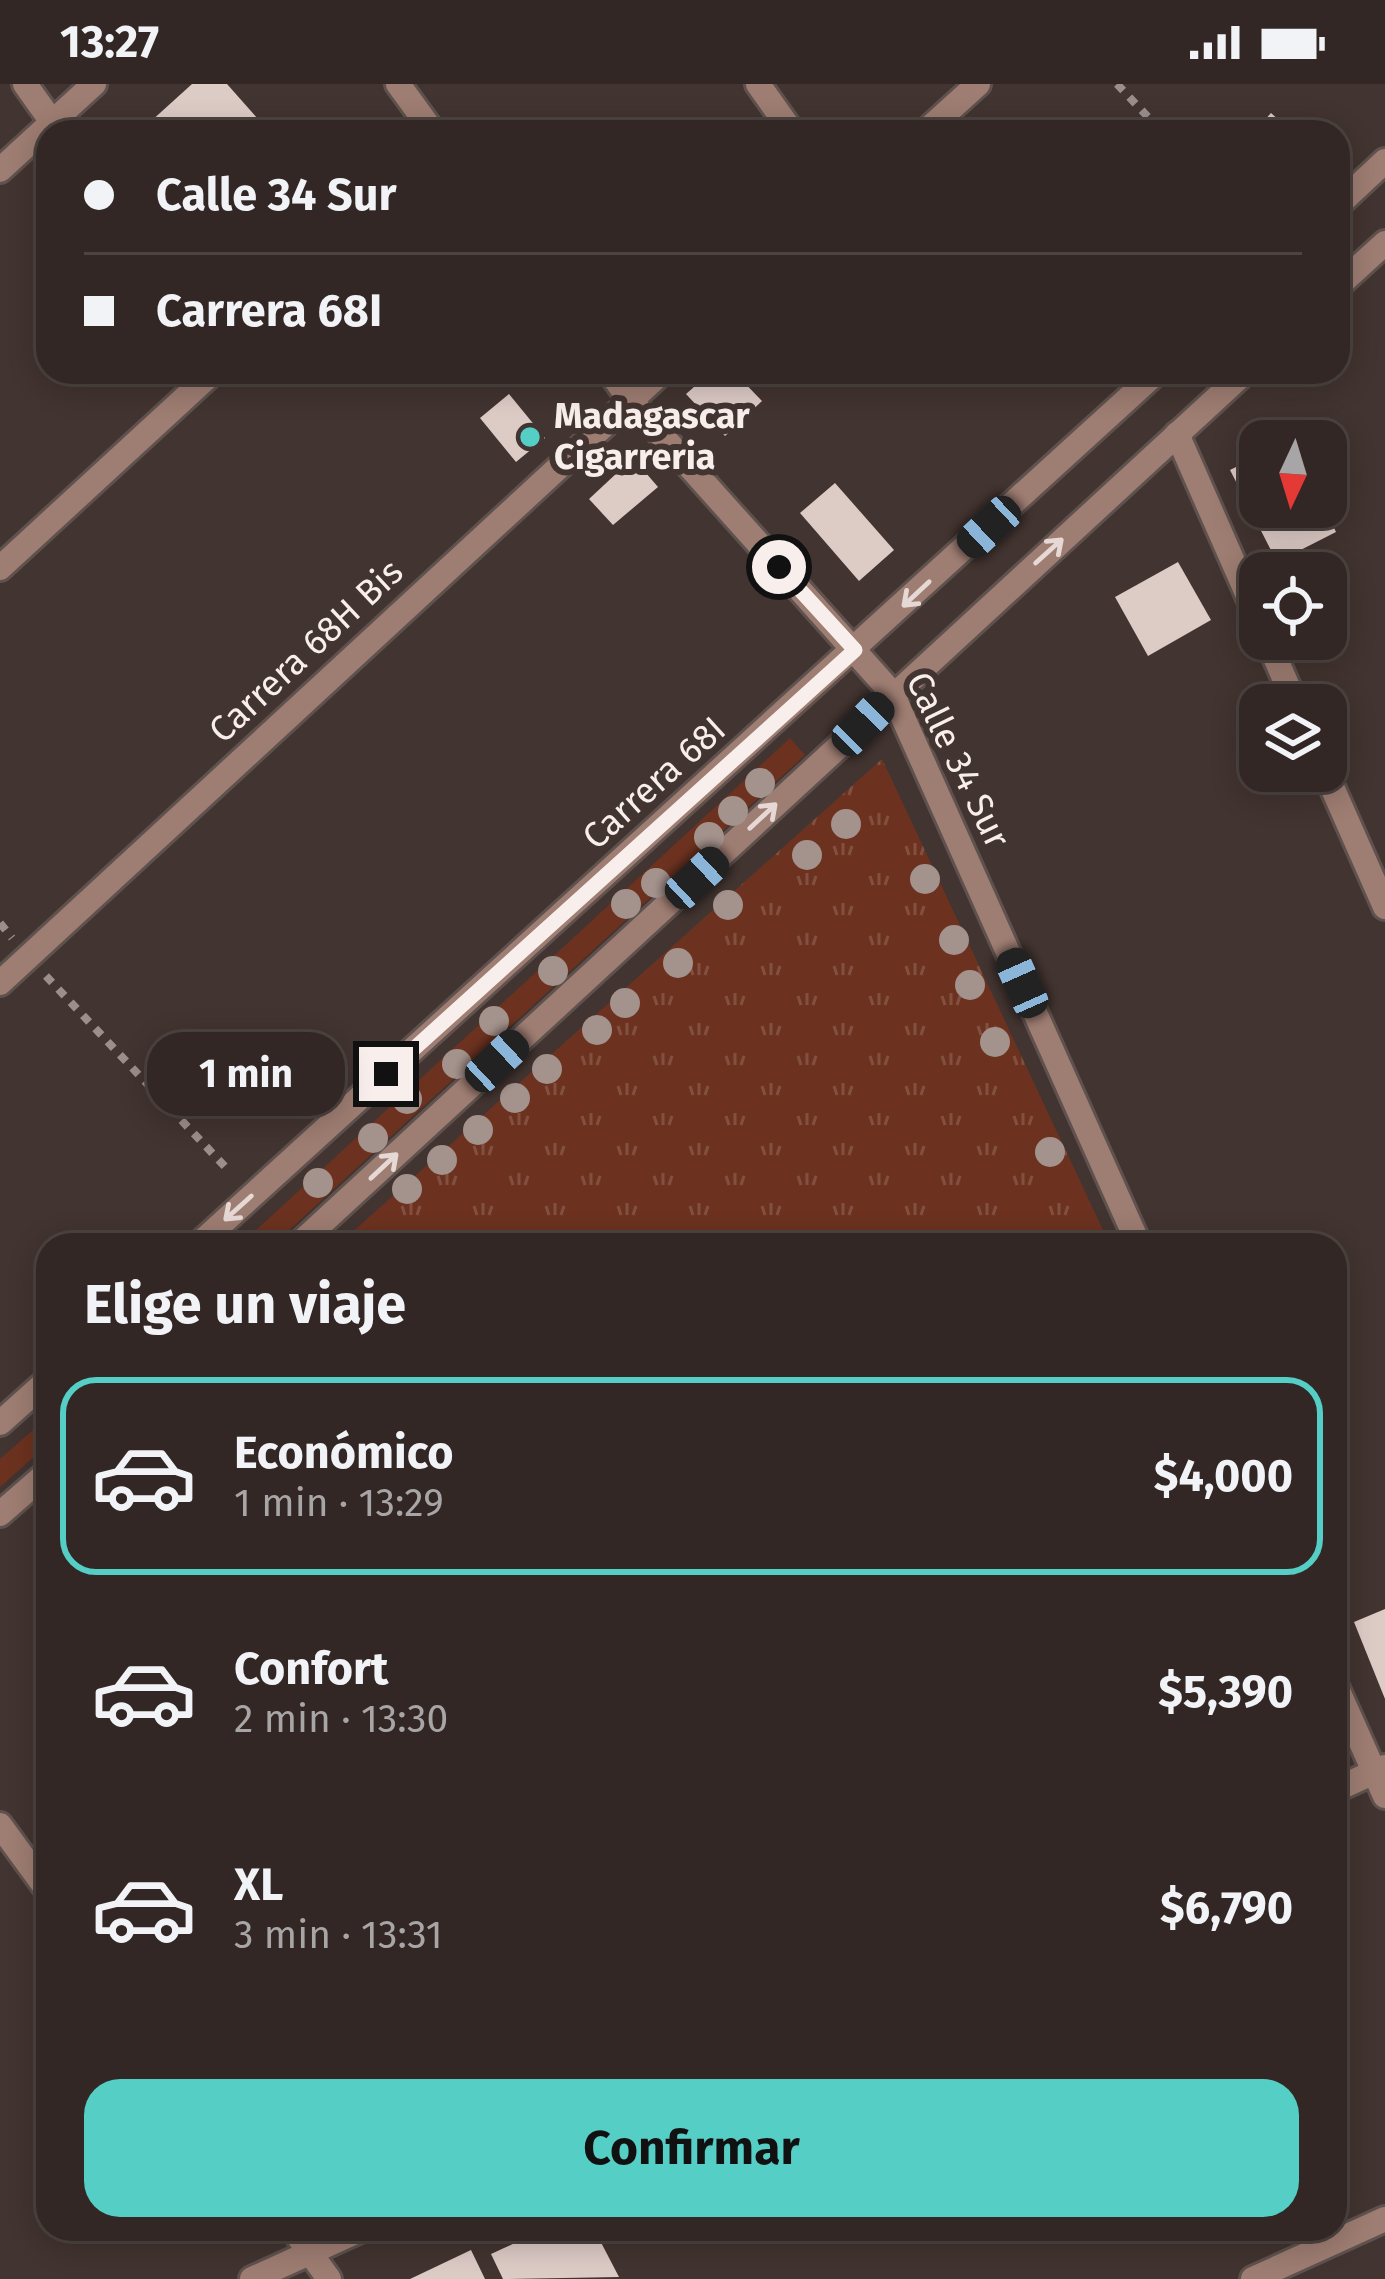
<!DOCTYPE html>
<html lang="es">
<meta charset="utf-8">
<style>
:root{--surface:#322724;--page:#3d3331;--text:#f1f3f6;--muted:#a8a5a6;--line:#4d4441;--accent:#55cec5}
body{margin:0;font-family:"Fira Sans",sans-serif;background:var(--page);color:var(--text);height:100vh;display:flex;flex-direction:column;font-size:45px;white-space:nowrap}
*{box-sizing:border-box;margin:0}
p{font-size:39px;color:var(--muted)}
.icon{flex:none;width:66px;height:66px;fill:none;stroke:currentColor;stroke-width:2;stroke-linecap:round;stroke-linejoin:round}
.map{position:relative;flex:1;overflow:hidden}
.drawer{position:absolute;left:36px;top:1149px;width:1311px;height:1008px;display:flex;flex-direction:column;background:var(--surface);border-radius:36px;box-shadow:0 6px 30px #0003,0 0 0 3px var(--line)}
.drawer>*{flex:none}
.hud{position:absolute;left:36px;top:36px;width:1314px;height:264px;border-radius:36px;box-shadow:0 6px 30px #0003,0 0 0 3px var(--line);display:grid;align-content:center;height:264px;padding:0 48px;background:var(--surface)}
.needle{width:78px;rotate:184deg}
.controls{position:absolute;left:1239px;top:336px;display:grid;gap:24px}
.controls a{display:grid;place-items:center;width:108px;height:108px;border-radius:24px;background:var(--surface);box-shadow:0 6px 30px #0003,0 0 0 3px var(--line);font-size:60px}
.end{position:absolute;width:54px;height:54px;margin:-27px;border:15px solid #f8efec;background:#111;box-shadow:0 0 0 6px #111}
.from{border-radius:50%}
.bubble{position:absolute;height:84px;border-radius:36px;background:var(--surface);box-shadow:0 6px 30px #0003,0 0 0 3px var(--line);font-size:39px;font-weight:700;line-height:84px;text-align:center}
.car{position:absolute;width:36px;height:72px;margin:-36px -18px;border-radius:15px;box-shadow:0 0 9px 3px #0007;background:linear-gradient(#222 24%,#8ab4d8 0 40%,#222 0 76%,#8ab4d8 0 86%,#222 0)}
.hud b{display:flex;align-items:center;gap:42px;height:114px;font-size:45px}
.hud b+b{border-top:3px solid var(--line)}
.hud i{width:30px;height:30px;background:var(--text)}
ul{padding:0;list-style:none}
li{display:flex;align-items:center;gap:36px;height:198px;margin:0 24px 18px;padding:0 24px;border:6px solid transparent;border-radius:36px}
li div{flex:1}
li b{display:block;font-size:45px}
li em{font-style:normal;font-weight:700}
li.active{border-color:var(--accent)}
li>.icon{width:108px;height:108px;stroke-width:1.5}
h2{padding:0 48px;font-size:54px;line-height:144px}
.action{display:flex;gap:24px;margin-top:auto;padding:24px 48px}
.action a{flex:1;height:138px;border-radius:36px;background:var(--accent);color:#111;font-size:48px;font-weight:700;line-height:138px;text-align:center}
.status{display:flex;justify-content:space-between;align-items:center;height:84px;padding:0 60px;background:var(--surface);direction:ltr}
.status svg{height:33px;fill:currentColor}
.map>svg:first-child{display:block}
.grass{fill:#6c321f}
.park{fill:url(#park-tufts)}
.building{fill:#ddcbc6}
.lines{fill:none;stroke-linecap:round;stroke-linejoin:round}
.minor-casing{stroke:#5f524e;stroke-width:30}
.tertiary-casing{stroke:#5f524e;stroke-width:30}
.path{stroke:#9b8f8c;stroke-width:8;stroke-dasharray:9 9;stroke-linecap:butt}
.minor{stroke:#9e7d72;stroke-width:24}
.tertiary{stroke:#9e7d72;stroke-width:24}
.tree{fill:#a4928c}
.oneway{stroke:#e6d8d4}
.route{stroke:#f8efec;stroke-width:15}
.poi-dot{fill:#55cec5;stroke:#423430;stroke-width:4.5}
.labels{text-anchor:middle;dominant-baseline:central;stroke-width:12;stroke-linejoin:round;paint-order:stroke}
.poi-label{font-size:36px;font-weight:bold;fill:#f8efec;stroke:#423430;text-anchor:start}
.street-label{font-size:36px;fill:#f8efec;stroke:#423430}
</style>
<div class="status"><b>13:27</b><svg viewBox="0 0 49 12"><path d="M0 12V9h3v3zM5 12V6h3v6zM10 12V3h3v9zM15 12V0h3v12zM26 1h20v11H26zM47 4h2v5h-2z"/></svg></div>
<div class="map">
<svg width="1385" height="2195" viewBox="0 0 1385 2195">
<defs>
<pattern id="park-tufts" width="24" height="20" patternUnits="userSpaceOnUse" patternTransform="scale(3)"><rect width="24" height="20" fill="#6c321f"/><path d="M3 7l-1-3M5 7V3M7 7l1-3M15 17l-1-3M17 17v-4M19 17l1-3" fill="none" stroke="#825040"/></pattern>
</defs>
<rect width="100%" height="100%" fill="#423430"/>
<g class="grass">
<polygon points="790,654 805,671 273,1161 240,1161"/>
<polygon points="48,1333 48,1360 0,1403 0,1375"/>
</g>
<polygon class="park" points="882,675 1110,1161 338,1161"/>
<g class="building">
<polygon points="192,0 227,0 258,35 244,48 139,48"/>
<polygon points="1271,29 1292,48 1254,48"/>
<polygon points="711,288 734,288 762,317 725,352 686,310"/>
<polygon points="509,310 545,354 516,378 480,334"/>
<polygon points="1260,371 1260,423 1324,423 1336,448 1277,478 1230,386"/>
<polygon points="633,374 658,403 613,441 589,415"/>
<polygon points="835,399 894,466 859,497 800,429"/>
<polygon points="1178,478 1211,536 1148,572 1115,513"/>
<polygon points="1385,1525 1385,1615 1354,1538"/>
<polygon points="545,2145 594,2145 619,2193 503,2195 491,2170"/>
<polygon points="471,2166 485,2195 410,2195"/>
</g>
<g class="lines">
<defs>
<g id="minor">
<polyline points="25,0 52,38"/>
<polyline points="758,0 792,48"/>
<polyline points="925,48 978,0"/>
<polyline points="0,86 94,0"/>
<polyline points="1177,350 1260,539"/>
<polyline points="0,484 213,288"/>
<polyline points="1267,555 1296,621"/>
<polyline points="892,609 1139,1161"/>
<polyline points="1325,687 1385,823"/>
<polyline points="0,899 662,288"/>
<polyline points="1335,1600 1385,1712"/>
<polyline points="1335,1706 1385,1683"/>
<polyline points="0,1741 48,1807"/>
<polyline points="293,2145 329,2195"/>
<polyline points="252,2195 362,2145"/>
<polyline points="1253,2195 1385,2135"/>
</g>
<g id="tertiary">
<polyline points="398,0 433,48"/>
<polyline points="1338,121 1385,77"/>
<polyline points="1338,202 1385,159"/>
<polyline points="610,288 630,316 892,609"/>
<polyline points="198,1161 1157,288"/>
<polyline points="298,1161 1245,288"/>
<polyline points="0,1339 48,1296"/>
<polyline points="0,1430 48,1388"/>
</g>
</defs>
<use href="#minor" class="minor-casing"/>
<use href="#tertiary" class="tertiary-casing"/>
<g class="path">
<polyline points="1117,0 1162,48"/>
<polyline points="0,839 12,854"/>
<polyline points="46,892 230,1088"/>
</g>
<use href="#minor" class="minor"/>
<use href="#tertiary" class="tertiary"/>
</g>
<g class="tree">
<circle cx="760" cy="699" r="15"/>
<circle cx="733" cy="727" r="15"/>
<circle cx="846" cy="740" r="15"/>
<circle cx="709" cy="753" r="15"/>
<circle cx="807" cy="771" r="15"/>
<circle cx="925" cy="795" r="15"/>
<circle cx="656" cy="799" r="15"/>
<circle cx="626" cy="820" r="15"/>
<circle cx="728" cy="821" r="15"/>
<circle cx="954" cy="856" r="15"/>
<circle cx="678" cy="879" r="15"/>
<circle cx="553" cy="887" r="15"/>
<circle cx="970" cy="901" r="15"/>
<circle cx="625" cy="919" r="15"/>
<circle cx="494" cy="937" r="15"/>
<circle cx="597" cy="946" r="15"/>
<circle cx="995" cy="958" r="15"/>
<circle cx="457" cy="980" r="15"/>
<circle cx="547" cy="985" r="15"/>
<circle cx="515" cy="1014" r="15"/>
<circle cx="407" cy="1015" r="15"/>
<circle cx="478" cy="1046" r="15"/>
<circle cx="373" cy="1054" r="15"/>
<circle cx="1050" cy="1068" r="15"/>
<circle cx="442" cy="1076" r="15"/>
<circle cx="318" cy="1099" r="15"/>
<circle cx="407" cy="1105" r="15"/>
</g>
<defs><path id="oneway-shaft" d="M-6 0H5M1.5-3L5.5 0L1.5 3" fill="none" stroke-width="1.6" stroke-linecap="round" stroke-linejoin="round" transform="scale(3)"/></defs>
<g class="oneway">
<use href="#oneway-shaft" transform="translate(1049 467) rotate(-42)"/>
<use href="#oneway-shaft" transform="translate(916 510) rotate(137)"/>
<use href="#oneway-shaft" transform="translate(763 732) rotate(-43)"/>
<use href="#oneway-shaft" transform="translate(384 1082) rotate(-43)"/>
<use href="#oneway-shaft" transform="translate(238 1124) rotate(138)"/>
</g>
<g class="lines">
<polyline class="route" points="386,990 855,566 779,483"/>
</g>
<circle class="poi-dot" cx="530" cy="353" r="12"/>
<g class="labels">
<g class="poi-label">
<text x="554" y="332">Madagascar<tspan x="554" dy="41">Cigarreria</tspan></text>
</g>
<g class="street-label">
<text transform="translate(306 567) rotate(-43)">Carrera 68H Bis</text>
<text transform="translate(958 676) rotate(64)">Calle 34 Sur</text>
<text transform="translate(654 699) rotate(-42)">Carrera 68I</text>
</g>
</g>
</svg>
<div class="controls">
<a><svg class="needle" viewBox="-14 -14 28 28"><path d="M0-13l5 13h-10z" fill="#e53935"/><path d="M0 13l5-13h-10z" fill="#a8a5a6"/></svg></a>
<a><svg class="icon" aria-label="locate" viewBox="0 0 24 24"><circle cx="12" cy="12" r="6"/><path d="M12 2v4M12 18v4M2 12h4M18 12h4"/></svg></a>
<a><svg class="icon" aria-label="layers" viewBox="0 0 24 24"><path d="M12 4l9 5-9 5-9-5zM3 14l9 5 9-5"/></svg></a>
</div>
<i class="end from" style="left:779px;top:483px"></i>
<i class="end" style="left:386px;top:990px"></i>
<div class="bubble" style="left:147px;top:948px;width:198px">1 min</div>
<i class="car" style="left:989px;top:443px;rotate:227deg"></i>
<i class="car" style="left:863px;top:640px;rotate:44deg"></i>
<i class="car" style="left:697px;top:794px;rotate:47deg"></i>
<i class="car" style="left:1022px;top:899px;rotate:336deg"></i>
<i class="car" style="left:497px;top:977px;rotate:47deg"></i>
<div class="hud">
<b><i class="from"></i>Calle 34 Sur</b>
<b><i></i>Carrera 68I</b>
</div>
<section class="drawer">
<h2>Elige un viaje</h2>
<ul>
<li class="active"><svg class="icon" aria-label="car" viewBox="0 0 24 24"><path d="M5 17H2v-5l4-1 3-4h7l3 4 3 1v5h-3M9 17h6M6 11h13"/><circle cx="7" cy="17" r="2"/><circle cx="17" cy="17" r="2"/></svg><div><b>Económico</b><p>1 min · 13:29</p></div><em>$4,000</em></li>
<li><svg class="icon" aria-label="car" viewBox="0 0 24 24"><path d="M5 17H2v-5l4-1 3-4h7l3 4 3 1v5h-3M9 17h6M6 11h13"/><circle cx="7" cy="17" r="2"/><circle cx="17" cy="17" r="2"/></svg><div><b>Confort</b><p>2 min · 13:30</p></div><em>$5,390</em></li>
<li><svg class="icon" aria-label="car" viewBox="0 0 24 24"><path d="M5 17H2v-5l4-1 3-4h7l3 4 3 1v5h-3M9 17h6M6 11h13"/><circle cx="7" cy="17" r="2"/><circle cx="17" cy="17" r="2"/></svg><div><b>XL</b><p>3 min · 13:31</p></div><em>$6,790</em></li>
</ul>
<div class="action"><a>Confirmar</a></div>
</section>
</div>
